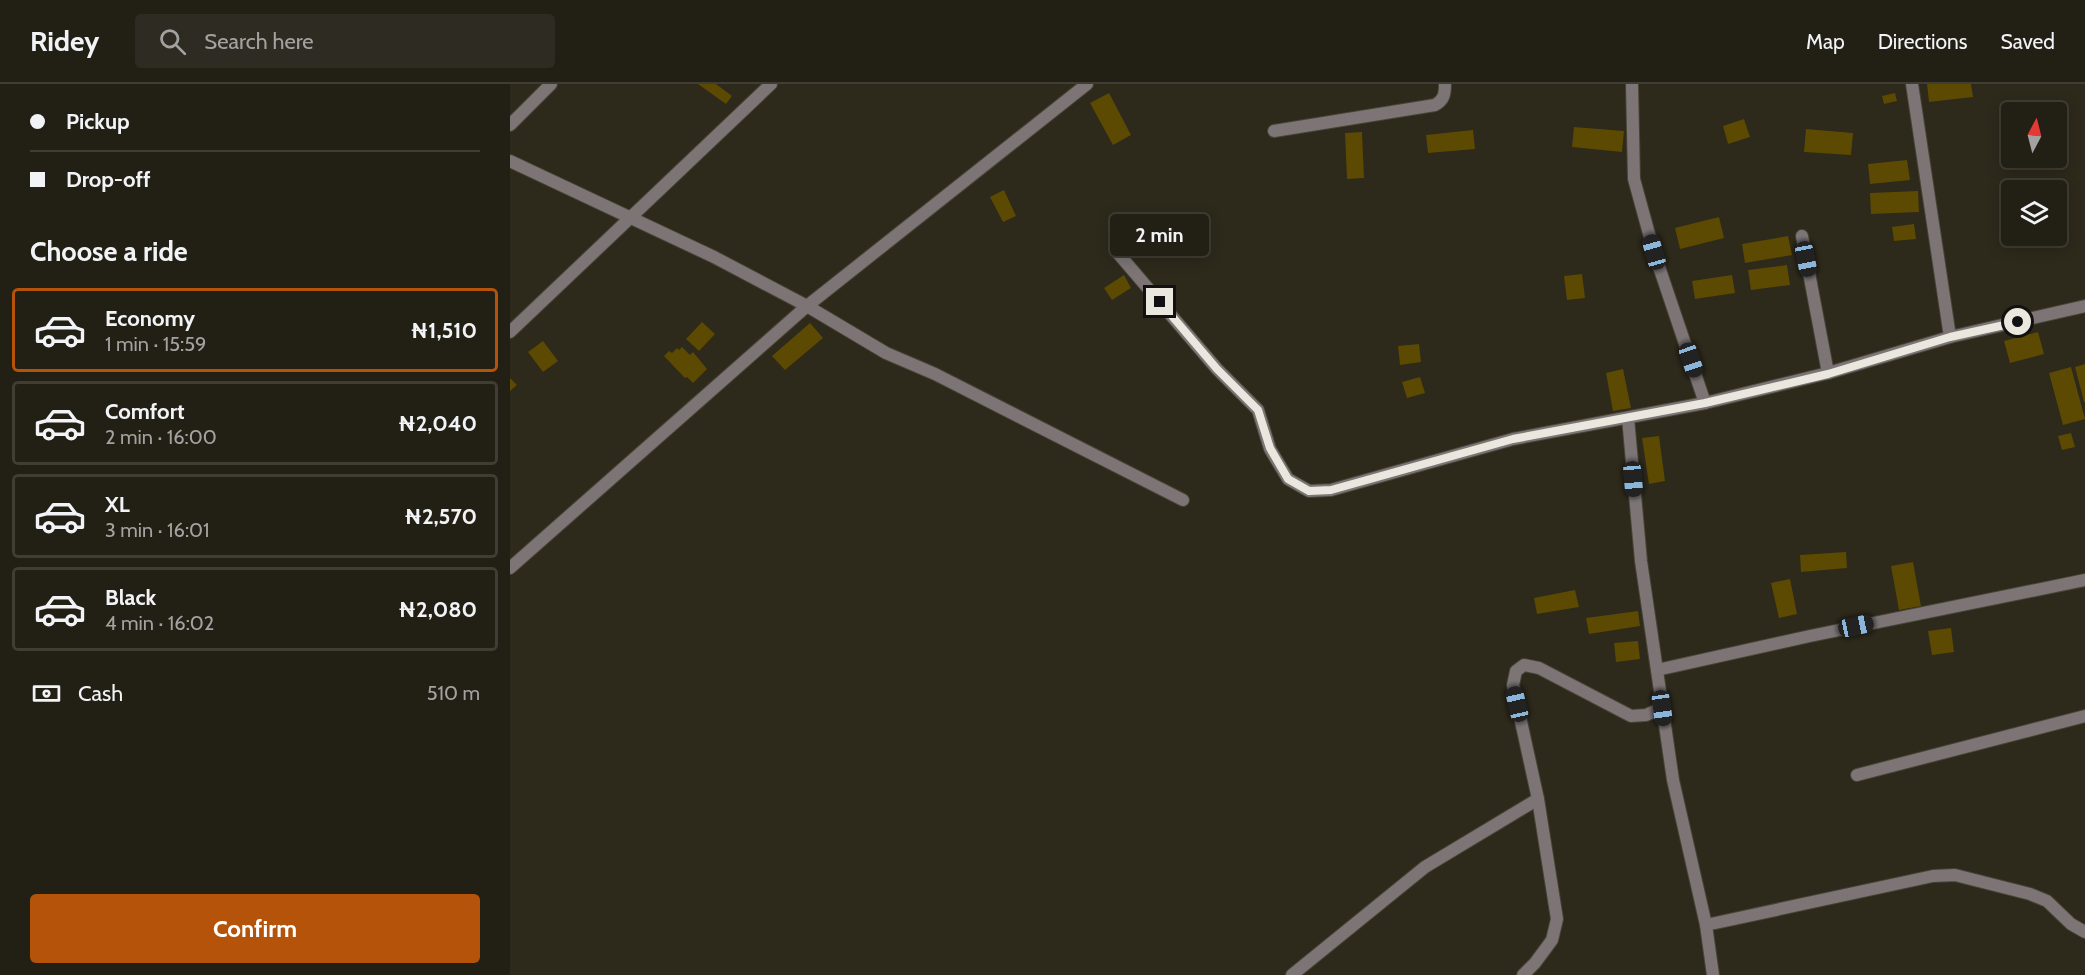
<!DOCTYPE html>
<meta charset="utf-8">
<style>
:root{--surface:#221f14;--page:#2e2c22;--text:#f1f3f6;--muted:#a2a2a0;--line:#3f3d34;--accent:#b45309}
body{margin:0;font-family:Cabin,sans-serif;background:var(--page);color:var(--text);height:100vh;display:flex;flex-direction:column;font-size:22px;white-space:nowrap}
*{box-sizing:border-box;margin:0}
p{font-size:20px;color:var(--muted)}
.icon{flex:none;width:33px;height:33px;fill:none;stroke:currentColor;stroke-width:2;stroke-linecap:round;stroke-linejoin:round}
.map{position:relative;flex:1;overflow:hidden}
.panel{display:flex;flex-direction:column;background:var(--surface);width:510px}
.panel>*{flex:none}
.hud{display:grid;align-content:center;height:132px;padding:0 30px;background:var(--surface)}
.needle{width:39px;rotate:7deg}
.tools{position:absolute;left:1491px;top:18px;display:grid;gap:12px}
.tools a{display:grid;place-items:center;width:66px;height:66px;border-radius:6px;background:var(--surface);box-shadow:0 3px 15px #0003,0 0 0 2px var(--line);font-size:30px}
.end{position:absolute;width:27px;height:27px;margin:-14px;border:8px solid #eae7df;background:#111;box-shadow:0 0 0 3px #111}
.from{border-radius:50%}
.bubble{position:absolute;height:42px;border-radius:6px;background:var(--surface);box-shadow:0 3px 15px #0003,0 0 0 2px var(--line);font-size:20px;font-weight:700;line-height:42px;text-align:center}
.car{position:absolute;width:18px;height:36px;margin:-18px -9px;border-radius:8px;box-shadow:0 0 4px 2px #0007;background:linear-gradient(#222 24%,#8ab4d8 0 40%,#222 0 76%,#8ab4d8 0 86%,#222 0)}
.hud b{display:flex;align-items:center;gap:21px;height:57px;font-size:22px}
.hud b+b{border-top:2px solid var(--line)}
.hud i{width:15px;height:15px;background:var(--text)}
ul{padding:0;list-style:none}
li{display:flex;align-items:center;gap:18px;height:84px;margin:0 12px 9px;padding:0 18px;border:3px solid var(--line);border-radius:6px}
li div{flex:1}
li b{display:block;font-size:22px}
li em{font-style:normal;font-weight:700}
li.current{border-color:var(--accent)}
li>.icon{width:54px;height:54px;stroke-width:1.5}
h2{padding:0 30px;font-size:27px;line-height:72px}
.pay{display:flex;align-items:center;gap:15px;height:66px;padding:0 30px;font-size:22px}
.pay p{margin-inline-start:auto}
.primary-button{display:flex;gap:12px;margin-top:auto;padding:12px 30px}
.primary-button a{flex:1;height:69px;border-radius:6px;background:var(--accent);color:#fff;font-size:24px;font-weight:700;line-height:69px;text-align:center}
header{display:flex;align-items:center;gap:36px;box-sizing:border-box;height:84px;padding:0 30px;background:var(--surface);border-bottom:2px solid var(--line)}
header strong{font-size:28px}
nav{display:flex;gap:33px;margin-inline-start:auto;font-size:21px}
.search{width:420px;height:54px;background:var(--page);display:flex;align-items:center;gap:15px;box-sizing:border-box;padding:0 21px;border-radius:6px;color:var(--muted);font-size:22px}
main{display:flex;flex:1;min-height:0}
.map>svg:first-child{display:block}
.building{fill:#5c4902}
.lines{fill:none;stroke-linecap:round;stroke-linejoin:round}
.minor-casing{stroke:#474436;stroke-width:14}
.minor{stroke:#7c7475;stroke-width:12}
.route{stroke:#eae7df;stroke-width:8}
</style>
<header>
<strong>Ridey</strong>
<div class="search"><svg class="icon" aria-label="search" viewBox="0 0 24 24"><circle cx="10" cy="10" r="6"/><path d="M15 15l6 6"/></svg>Search here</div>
<nav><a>Map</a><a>Directions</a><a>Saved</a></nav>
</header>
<main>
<section class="panel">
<div class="hud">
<b><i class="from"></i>Pickup</b>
<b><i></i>Drop-off</b>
</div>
<h2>Choose a ride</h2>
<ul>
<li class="current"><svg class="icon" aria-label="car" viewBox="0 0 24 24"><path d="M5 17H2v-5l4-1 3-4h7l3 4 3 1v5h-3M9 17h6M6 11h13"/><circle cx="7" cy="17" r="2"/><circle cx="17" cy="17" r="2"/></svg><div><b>Economy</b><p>1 min · 15:59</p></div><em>₦1,510</em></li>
<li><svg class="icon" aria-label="car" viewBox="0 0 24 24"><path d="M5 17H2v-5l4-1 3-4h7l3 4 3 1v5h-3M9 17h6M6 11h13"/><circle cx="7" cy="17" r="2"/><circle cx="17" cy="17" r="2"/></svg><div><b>Comfort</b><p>2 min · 16:00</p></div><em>₦2,040</em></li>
<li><svg class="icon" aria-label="car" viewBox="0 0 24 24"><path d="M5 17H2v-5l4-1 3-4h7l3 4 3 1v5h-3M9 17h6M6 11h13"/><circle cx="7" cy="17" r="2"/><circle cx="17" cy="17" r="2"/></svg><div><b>XL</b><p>3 min · 16:01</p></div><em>₦2,570</em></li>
<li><svg class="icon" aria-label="car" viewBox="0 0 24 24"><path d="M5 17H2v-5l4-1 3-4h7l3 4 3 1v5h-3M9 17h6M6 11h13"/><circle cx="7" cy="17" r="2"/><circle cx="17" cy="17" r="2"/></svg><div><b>Black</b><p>4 min · 16:02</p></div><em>₦2,080</em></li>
</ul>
<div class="pay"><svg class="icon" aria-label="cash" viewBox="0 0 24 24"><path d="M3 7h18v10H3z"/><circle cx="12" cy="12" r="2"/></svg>Cash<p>510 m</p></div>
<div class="primary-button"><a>Confirm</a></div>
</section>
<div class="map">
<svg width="1575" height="891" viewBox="0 0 1575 891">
<rect width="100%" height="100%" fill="#2d291b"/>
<g class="building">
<polygon points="188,0 206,0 222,12 216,20"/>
<polygon points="1417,0 1461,0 1463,13 1419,18"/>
<polygon points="599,9 621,51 603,61 580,19"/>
<polygon points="1385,9 1387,17 1374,20 1372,12"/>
<polygon points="1234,35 1240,53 1218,60 1213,42"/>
<polygon points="1064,43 1114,47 1112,68 1062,63"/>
<polygon points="1296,45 1343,49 1341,71 1294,68"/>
<polygon points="963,46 965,65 918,69 916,51"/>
<polygon points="852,48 854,94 837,95 835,49"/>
<polygon points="1397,76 1400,96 1360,100 1358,80"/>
<polygon points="1539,102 1540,106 1521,106"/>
<polygon points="494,106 506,132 493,138 480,113"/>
<polygon points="1408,107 1409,128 1361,130 1360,109"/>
<polygon points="1502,110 1502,128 1499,129 1496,111"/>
<polygon points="1209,133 1214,154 1170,165 1165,144"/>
<polygon points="1404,140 1406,155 1384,157 1382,143"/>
<polygon points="1278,152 1282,171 1235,179 1232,160"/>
<polygon points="1502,152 1545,152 1546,157 1503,163"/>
<polygon points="1277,181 1280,201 1241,206 1238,186"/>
<polygon points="1072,190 1075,214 1057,216 1054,192"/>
<polygon points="614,191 621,204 602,216 594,204"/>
<polygon points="1222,191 1225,209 1185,215 1182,197"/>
<polygon points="192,238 205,250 189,267 176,255"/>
<polygon points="300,239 313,254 275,286 262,272"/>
<polygon points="1528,248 1534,270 1500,279 1494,257"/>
<polygon points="33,257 48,277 33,288 18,268"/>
<polygon points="909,260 911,278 890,281 888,262"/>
<polygon points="172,263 180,271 183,268 197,285 183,299 177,293 175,294 154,272 159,267 162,269 167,264 169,266"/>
<polygon points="1575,280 1575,318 1574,318 1565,283"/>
<polygon points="1561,283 1575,335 1553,341 1539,289"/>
<polygon points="1113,285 1121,324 1103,327 1096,289"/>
<polygon points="910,293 915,309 897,314 892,298"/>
<polygon points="0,294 7,301 0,307"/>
<polygon points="1561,349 1565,363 1552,366 1548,352"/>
<polygon points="1149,352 1155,397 1139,400 1132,354"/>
<polygon points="1336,468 1337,484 1291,488 1290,471"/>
<polygon points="1403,478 1411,522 1389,526 1381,482"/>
<polygon points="1280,495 1287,530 1269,534 1261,499"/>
<polygon points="1065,506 1069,523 1027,530 1024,514"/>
<polygon points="1128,527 1130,542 1079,550 1076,534"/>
<polygon points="1441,544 1444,568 1422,571 1418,547"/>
<polygon points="1128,557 1130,575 1106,578 1104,559"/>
</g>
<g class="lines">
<defs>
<g id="minor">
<polyline points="1122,0 1124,95 1144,168 1195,319"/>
<polyline points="1402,0 1440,253"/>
<polyline points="0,41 41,0"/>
<path d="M764,47L925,21C934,16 935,10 935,0"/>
<polyline points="0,77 204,173 297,222 376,269 425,290 673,416"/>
<polyline points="1292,152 1318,289"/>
<polyline points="607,168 707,285 748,326 760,365 778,395 799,407 821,406 1003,355 1195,319 1318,289 1440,253 1575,222"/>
<polyline points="0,248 261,0"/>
<polyline points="1118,334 1131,477 1163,696 1196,841 1203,891"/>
<polyline points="0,484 297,222 577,0"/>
<polyline points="1147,586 1300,552 1575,496"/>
<polyline points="1347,691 1575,632"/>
<polyline points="1196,841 1423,792 1445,791 1520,810 1537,817 1561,840 1575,848"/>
<polyline points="782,891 915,783 1028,715 1003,601 1006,587 1014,581 1029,584 1121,632 1136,631 1152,624"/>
<polyline points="1013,891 1025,879 1042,856 1047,835 1028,715"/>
</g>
</defs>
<use href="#minor" class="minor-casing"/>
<use href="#minor" class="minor"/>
</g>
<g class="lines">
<polyline class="route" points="650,218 707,285 748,326 760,364 778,395 799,407 821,406 1003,355 1195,319 1318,290 1440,253 1508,238"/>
</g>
</svg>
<div class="tools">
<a><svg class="needle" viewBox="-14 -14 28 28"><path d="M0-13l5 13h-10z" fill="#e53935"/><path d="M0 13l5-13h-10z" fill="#a2a2a0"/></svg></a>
<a><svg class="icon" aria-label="layers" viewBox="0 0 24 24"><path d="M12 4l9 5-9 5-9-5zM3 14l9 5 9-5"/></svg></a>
</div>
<i class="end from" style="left:1508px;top:238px"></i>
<i class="end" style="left:650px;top:218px"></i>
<div class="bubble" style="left:600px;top:130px;width:99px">2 min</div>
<i class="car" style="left:1144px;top:168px;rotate:344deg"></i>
<i class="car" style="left:1296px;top:175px;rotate:169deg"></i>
<i class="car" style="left:1181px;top:276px;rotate:161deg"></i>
<i class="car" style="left:1123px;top:395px;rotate:175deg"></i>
<i class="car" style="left:1346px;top:542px;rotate:78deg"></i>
<i class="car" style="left:1007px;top:620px;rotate:347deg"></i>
<i class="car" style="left:1152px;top:624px;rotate:172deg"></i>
</div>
</main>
